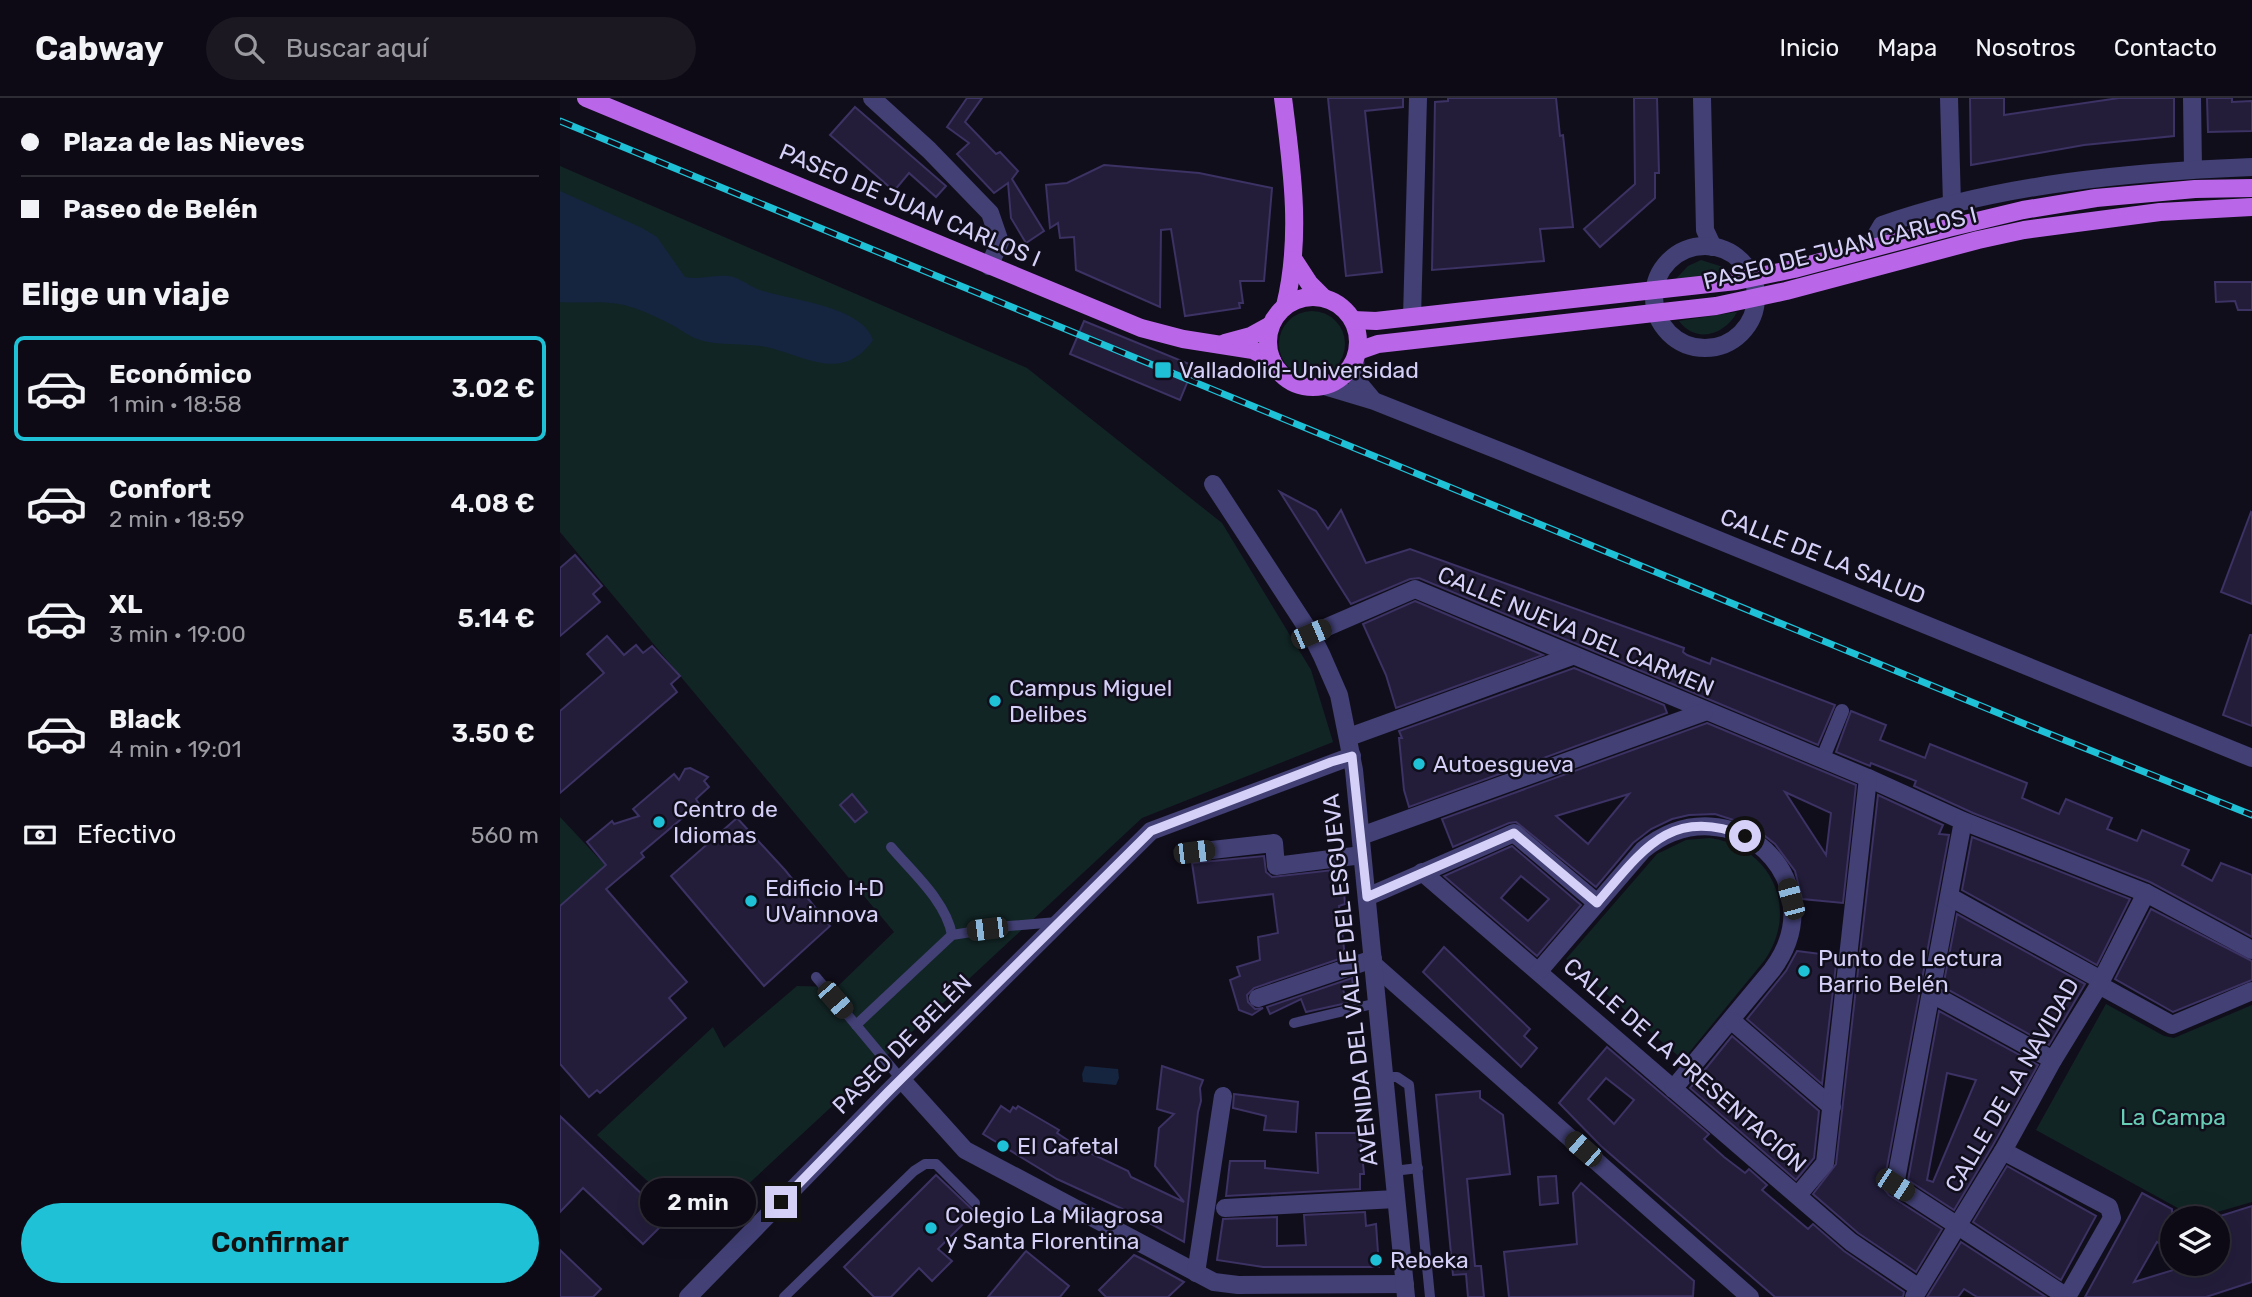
<!DOCTYPE html>
<html lang="es">
<meta charset="utf-8">
<style>
:root{--surface:#0d0a15;--page:#1b1822;--text:#f1f3f6;--muted:#9a9aa0;--line:#2d2b34;--accent:#1ec1d6}
body{margin:0;font-family:Rubik,sans-serif;background:var(--page);color:var(--text);height:100vh;display:flex;flex-direction:column;font-size:26px;white-space:nowrap}
*{box-sizing:border-box;margin:0}
p{font-size:23px;color:var(--muted)}
.icon{flex:none;width:38px;height:38px;fill:none;stroke:currentColor;stroke-width:2;stroke-linecap:round;stroke-linejoin:round}
.map{position:relative;flex:1;overflow:hidden}
.details{display:flex;flex-direction:column;background:var(--surface);width:560px}
.details>*{flex:none}
.top-card{display:grid;align-content:center;height:154px;padding:0 21px;background:var(--surface)}
.controls{position:absolute;left:1600px;top:1108px;display:grid;gap:14px}
.controls a{display:grid;place-items:center;width:70px;height:70px;border-radius:50%;background:var(--surface);box-shadow:0 7px 28px #0002,0 0 0 2px var(--line);font-size:35px}
.end{position:absolute;width:32px;height:32px;margin:-16px;border:9px solid #d5d0f8;background:#111;box-shadow:0 0 0 4px #111}
.from{border-radius:50%}
.bubble{position:absolute;height:49px;border-radius:24px;background:var(--surface);box-shadow:0 7px 28px #0002,0 0 0 2px var(--line);font-size:23px;font-weight:600;line-height:49px;text-align:center}
.car{position:absolute;width:21px;height:42px;margin:-21px -10px;border-radius:9px;box-shadow:0 0 5px 2px #0007;background:linear-gradient(#222 24%,#8ab4d8 0 40%,#222 0 76%,#8ab4d8 0 86%,#222 0)}
.top-card b{display:flex;align-items:center;gap:24px;height:66px;font-size:26px}
.top-card b+b{border-top:2px solid var(--line)}
.top-card i{width:18px;height:18px;background:var(--text)}
ul{padding:0;list-style:none}
li{display:flex;align-items:center;gap:21px;height:105px;margin:0 14px 10px;padding:0 7px;border:4px solid transparent;border-radius:10px}
li div{flex:1}
li b{display:block;font-size:26px}
li em{font-style:normal;font-weight:600}
li.active{border-color:var(--accent)}
li>.icon{width:63px;height:63px;stroke-width:1.5}
h2{padding:0 21px;font-size:32px;line-height:84px}
.pay{display:flex;align-items:center;gap:18px;height:77px;padding:0 21px;font-size:26px}
.pay p{margin-inline-start:auto}
.action{display:flex;gap:14px;margin-top:auto;padding:14px 21px}
.action a{flex:1;height:80px;border-radius:42px;background:var(--accent);color:#111;font-size:28px;font-weight:600;line-height:80px;text-align:center}
header{display:flex;align-items:center;gap:42px;box-sizing:border-box;height:98px;padding:0 35px;background:var(--surface);border-bottom:2px solid var(--line)}
header strong{font-size:33px}
nav{display:flex;gap:38px;margin-inline-start:auto;font-size:24px}
.search{width:490px;height:63px;background:var(--page);display:flex;align-items:center;gap:18px;box-sizing:border-box;padding:0 24px;border-radius:38px;color:var(--muted);font-size:26px}
main{display:flex;flex:1;min-height:0}
.map>svg:first-child{display:block}
.green{fill:#122525}
.water{fill:#15253f}
.building{fill:#231d3a;stroke:#3c3263;stroke-width:2;fill-rule:evenodd}
.lines{fill:none;stroke-linecap:round;stroke-linejoin:round}
.service{stroke:#424075;stroke-width:10}
.pedestrian{stroke:#424075;stroke-width:14}
.minor{stroke:#424075;stroke-width:18}
.tertiary{stroke:#424075;stroke-width:18}
.primary{stroke:#ba66e9;stroke-width:18}
.rail-casing{stroke:#1ec1d6;stroke-width:7}
.rail{stroke:#110e1c;stroke-width:4.5;stroke-dasharray:13;stroke-linecap:butt}
.route{stroke:#d5d0f8;stroke-width:9}
.poi-dot{fill:#1ec1d6;stroke:#110e1c;stroke-width:2.5}
.labels{text-anchor:middle;dominant-baseline:central;stroke-width:5;stroke-linejoin:round;paint-order:stroke}
.street-label{font-size:23px;fill:#d5d0f8;stroke:#110e1c}
.poi-label{font-size:23px;fill:#d5d0f8;stroke:#110e1c;text-anchor:start}
.park-label{font-size:23px;fill:#67cdb5;stroke:#110e1c}
</style>
<header>
<strong>Cabway</strong>
<div class="search"><svg class="icon" aria-label="search" viewBox="0 0 24 24"><circle cx="10" cy="10" r="6"/><path d="M15 15l6 6"/></svg>Buscar aquí</div>
<nav><a>Inicio</a><a>Mapa</a><a>Nosotros</a><a>Contacto</a></nav>
</header>
<main>
<section class="details">
<div class="top-card">
<b><i class="from"></i>Plaza de las Nieves</b>
<b><i></i>Paseo de Belén</b>
</div>
<h2>Elige un viaje</h2>
<ul>
<li class="active"><svg class="icon" aria-label="car" viewBox="0 0 24 24"><path d="M5 17H2v-5l4-1 3-4h7l3 4 3 1v5h-3M9 17h6M6 11h13"/><circle cx="7" cy="17" r="2"/><circle cx="17" cy="17" r="2"/></svg><div><b>Económico</b><p>1 min · 18:58</p></div><em>3.02 €</em></li>
<li><svg class="icon" aria-label="car" viewBox="0 0 24 24"><path d="M5 17H2v-5l4-1 3-4h7l3 4 3 1v5h-3M9 17h6M6 11h13"/><circle cx="7" cy="17" r="2"/><circle cx="17" cy="17" r="2"/></svg><div><b>Confort</b><p>2 min · 18:59</p></div><em>4.08 €</em></li>
<li><svg class="icon" aria-label="car" viewBox="0 0 24 24"><path d="M5 17H2v-5l4-1 3-4h7l3 4 3 1v5h-3M9 17h6M6 11h13"/><circle cx="7" cy="17" r="2"/><circle cx="17" cy="17" r="2"/></svg><div><b>XL</b><p>3 min · 19:00</p></div><em>5.14 €</em></li>
<li><svg class="icon" aria-label="car" viewBox="0 0 24 24"><path d="M5 17H2v-5l4-1 3-4h7l3 4 3 1v5h-3M9 17h6M6 11h13"/><circle cx="7" cy="17" r="2"/><circle cx="17" cy="17" r="2"/></svg><div><b>Black</b><p>4 min · 19:01</p></div><em>3.50 €</em></li>
</ul>
<div class="pay"><svg class="icon" aria-label="cash" viewBox="0 0 24 24"><path d="M3 7h18v10H3z"/><circle cx="12" cy="12" r="2"/></svg>Efectivo<p>560 m</p></div>
<div class="action"><a>Confirmar</a></div>
</section>
<div class="map">
<svg width="1692" height="1199" viewBox="0 0 1692 1199">
<rect width="100%" height="100%" fill="#110e1c"/>
<g class="green">
<polygon points="0,68 467,270 662,425 751,572 773,644 582,720 140,1131 37,1037 153,929 164,950 237,888 277,889 334,834 0,434"/>
<polygon points="1141,162 1163,169 1170,175 1113,184 1128,168"/>
<circle cx="752" cy="246" r="33"/>
<path d="M1177,214C1165,237 1136,246 1119,223Z"/>
<polygon points="0,719 58,781 47,792 34,778 0,808"/>
<path d="M1150,740C1212,749 1240,812 1204,863L1123,962L1006,861L1097,756L1126,742Z"/>
<polygon points="1546,906 1604,938 1614,940 1692,907 1692,1104 1636,1120 1476,1032"/>
</g>
<g class="water">
<path d="M0,93L82,130L97,139L125,179C142,182 153,177 168,178C180,179 191,190 203,193C232,202 303,209 313,242C281,288 240,254 201,248C180,245 157,248 137,241C129,238 121,232 114,228C97,219 77,209 59,206C39,202 19,206 0,204Z"/>
<polygon points="525,968 558,971 559,980 556,987 523,984 522,976"/>
</g>
<g class="building">
<polygon points="407,0 422,0 405,24 436,56 440,54 458,73 452,81 484,133 466,145 451,120 448,85 434,95 397,56 409,45 387,29"/>
<polygon points="768,0 843,0 843,9 805,13 822,174 786,178"/>
<polygon points="888,0 996,0 1000,38 1003,37 1013,129 980,131 984,163 872,172 875,4 888,3"/>
<polygon points="1074,0 1097,0 1099,75 1095,75 1095,100 1040,149 1024,131 1075,86"/>
<polygon points="1410,0 1444,0 1444,17 1559,0 1614,0 1614,38 1524,47 1411,67"/>
<polygon points="1647,0 1672,0 1672,4 1692,3 1692,33 1648,34"/>
<polygon points="295,9 386,88 376,99 349,75 334,93 270,37"/>
<polygon points="544,67 639,75 712,90 704,183 680,183 683,205 679,205 680,210 625,218 611,131 601,132 600,209 516,172 514,139 500,140 498,125 490,130 486,87 507,85"/>
<polygon points="1655,184 1692,184 1692,212 1678,212 1675,203 1656,204"/>
<polygon points="524,223 634,268 620,302 510,256"/>
<polygon points="720,394 756,413 768,431 781,412 806,465 850,451 1124,550 1123,554 1127,557 1150,566 1152,560 1275,607 1258,647 859,480 850,481 791,506"/>
<polygon points="1691,414 1692,415 1692,506 1661,494"/>
<polygon points="15,457 42,488 33,496 40,504 0,538 0,470"/>
<polygon points="855,503 983,557 836,610 826,577 803,526"/>
<polygon points="1690,537 1692,537 1692,628 1663,617"/>
<polygon points="47,538 64,557 76,547 83,555 92,548 120,578 111,586 117,594 0,695 0,613 44,575 27,556"/>
<polygon points="1014,570 1104,607 1107,615 849,709 844,692 839,640 842,640 839,633"/>
<polygon points="1291,613 1326,627 1320,642 1365,660 1370,646 1467,685 1462,700 1499,716 1506,701 1552,720 1547,731 1577,743 1582,732 1629,752 1622,767 1652,783 1661,765 1692,777 1692,839 1590,784 1413,715 1354,688 1356,683 1311,665 1310,668 1276,654"/>
<path d="M1147,625L1296,687L1283,805L1242,801L1235,773L1215,746L1192,728L1155,716L1129,717L1112,721L1091,731L1073,745L1036,789L956,724L949,725L893,749L882,721ZM1225,694L1271,715L1266,757ZM1069,696L1028,746L996,718L1026,709Z"/>
<polygon points="130,670 148,679 144,683 149,689 136,701 139,706 81,755 84,759 46,791 127,884 109,900 126,920 40,995 37,992 29,999 0,966 0,808 46,767 27,744 52,723 54,726 79,718 73,711 114,676 119,682 125,671"/>
<polygon points="292,696 307,714 295,724 280,707"/>
<polygon points="1318,697 1383,727 1379,736 1389,737 1324,1085 1325,1092 1329,1097 1382,1131 1356,1174 1298,1135 1253,1096 1276,1066"/>
<polygon points="177,720 225,772 270,828 204,888 111,778"/>
<polygon points="1412,739 1570,801 1537,867 1402,792"/>
<path d="M952,748L1021,807L977,858L884,778ZM961,778L989,801L968,823L941,800Z"/>
<polygon points="704,758 706,774 712,779 782,771 785,806 779,808 785,859 694,890 687,897 688,904 695,911 703,910 692,917 679,912 670,882 680,878 677,869 700,862 698,839 718,835 713,796 638,805 632,765"/>
<polygon points="1591,811 1692,863 1692,882 1613,914 1555,881"/>
<polygon points="1397,816 1525,886 1489,947 1383,889"/>
<polygon points="884,849 970,931 964,938 977,950 961,969 863,874"/>
<polygon points="1237,853 1277,858 1262,986 1187,921 1226,873"/>
<polygon points="792,880 793,887 782,888 787,905 746,914 741,901 710,916 707,909"/>
<path d="M1379,913L1478,967L1433,1047L1394,1112L1348,1082ZM1387,975L1416,982L1373,1084L1367,1082Z"/>
<polygon points="1172,938 1259,1013 1254,1060 1236,1082 1130,990"/>
<path d="M1047,949L1149,1036L1144,1041L1164,1059L1185,1075L1189,1071L1207,1087L1202,1092L1248,1131L1253,1126L1284,1153L1344,1194L1343,1199H1215L1041,1048L999,1005ZM1046,980L1074,1002L1054,1026L1028,1001Z"/>
<polygon points="602,968 643,982 640,990 641,1003 638,1014 624,1144 569,1114 497,1081 423,1036 441,1008 450,1014 453,1009 456,1011 458,1008 499,1032 497,1035 509,1043 506,1047 521,1056 528,1054 568,1073 571,1079 624,1104 595,1068 599,1030 614,1016 597,1011"/>
<polygon points="920,993 920,1000 943,1017 950,1076 907,1081 915,1168 921,1168 924,1199 908,1199 906,1176 893,1177 876,997"/>
<polygon points="674,996 738,1004 736,1034 704,1032 706,1018 673,1010"/>
<polygon points="0,1018 108,1121 83,1146 23,1090 0,1114"/>
<polygon points="756,1035 800,1035 804,1076 800,1076 800,1091 666,1098 670,1063 705,1063 705,1070 758,1075"/>
<polygon points="1447,1068 1536,1118 1501,1182 1413,1124"/>
<polygon points="376,1077 415,1114 378,1151 392,1163 372,1183 359,1170 331,1199 314,1199 284,1169"/>
<polygon points="996,1078 998,1105 980,1107 978,1079"/>
<polygon points="1021,1085 1134,1183 1133,1198 949,1199 944,1154 1017,1146 1013,1095"/>
<polygon points="1582,1095 1612,1111 1612,1153 1597,1144 1574,1184 1633,1166 1657,1166 1657,1119 1692,1108 1692,1184 1646,1199 1525,1199"/>
<polygon points="805,1114 806,1128 816,1126 819,1169 703,1169 657,1162 663,1121 717,1119 717,1148 746,1147 744,1117"/>
<polygon points="1401,1144 1486,1199 1417,1199 1404,1191 1398,1199 1367,1199"/>
<polygon points="0,1152 41,1191 33,1199 0,1199"/>
<polygon points="466,1153 509,1188 500,1199 428,1199"/>
<polygon points="574,1157 584,1162 624,1184 608,1199 546,1199 539,1192"/>
</g>
<g class="lines">
<g class="service">
<path d="M331,749C352,774 386,803 392,837"/>
<polyline points="256,879 341,981"/>
<polyline points="734,925 817,905"/>
<polyline points="296,927 392,837 449,828 497,824"/>
<polyline points="824,979 837,979 849,987 870,1199"/>
<polyline points="834,1073 858,1070"/>
<polyline points="224,1199 354,1073 365,1066 376,1066 415,1105"/>
</g>
<polyline class="pedestrian" points="1262,662 1282,613"/>
<g class="minor">
<polyline points="312,0 369,52 430,115 440,144 429,168"/>
<polyline points="1142,0 1145,132 1153,149"/>
<polyline points="1389,0 1392,106"/>
<polyline points="1632,0 1633,71"/>
<circle cx="1145" cy="199" r="51"/>
<path d="M1308,151L1322,127C1439,86 1569,74 1692,69"/>
<polyline points="852,219 858,0"/>
<polyline points="795,261 797,283 812,301"/>
<polyline points="764,288 814,303 945,355 1692,660"/>
<polyline points="751,536 855,491 1308,680 1403,723 1586,795 1692,852"/>
<polyline points="789,639 1012,558"/>
<polyline points="1403,723 1335,1087 1507,1199"/>
<polyline points="801,738 1144,614"/>
<polyline points="634,754 714,745 716,768 802,757"/>
<polyline points="862,774 1291,1144 1359,1190"/>
<polyline points="807,799 954,735 1037,805"/>
<polyline points="1390,799 1541,882"/>
<polyline points="813,866 1190,1199"/>
<path d="M979,873L1083,752C1171,681 1278,784 1212,872L1113,991"/>
<polyline points="1539,887 1612,927 1692,893"/>
<polyline points="1372,896 1493,962"/>
<polyline points="698,900 813,861"/>
<polyline points="1172,923 1272,1009"/>
<polyline points="341,981 405,1052 654,1184 678,1187 845,1186"/>
<polyline points="1443,1053 1549,1109 1552,1120 1507,1199"/>
<polyline points="1238,1097 1265,1065 1308,680"/>
<polyline points="665,1110 836,1101"/>
<polyline points="636,1175 663,998"/>
<polyline points="128,1199 328,994 591,733 792,658"/>
<polyline points="1354,1199 1443,1053 1493,962 1539,887 1586,795"/>
</g>
<polyline class="tertiary" points="653,386 751,536 762,558 779,597 794,672 846,1199"/>
<g class="primary">
<polyline points="26,0 581,230 623,241 693,252 712,262"/>
<path d="M723,0C732,70 742,139 725,208"/>
<polyline points="734,162 749,185 763,199"/>
<circle cx="753" cy="244" r="45"/>
<polyline points="793,222 816,223 905,213 1176,183 1234,171 1388,130 1463,112 1536,100 1635,91 1692,90"/>
<polyline points="665,245 691,238 711,227"/>
<polyline points="798,253 818,246 1156,208 1226,193 1418,142 1464,132 1600,114 1692,109"/>
</g>
<defs>
<polyline id="rail" points="0,23 1482,633 1692,717"/>
</defs>
<use href="#rail" class="rail-casing"/>
<use href="#rail" class="rail"/>
</g>
<g class="lines">
<path class="route" d="M221,1104L328,994L591,733L771,664L792,658L807,799L954,735L1037,805C1081,754 1110,707 1185,738"/>
</g>
<g class="poi-dot">
<rect x="594" y="263" width="18" height="18" rx="3.5"/>
<circle cx="435" cy="603" r="7"/>
<circle cx="859" cy="666" r="7"/>
<circle cx="99" cy="724" r="7"/>
<circle cx="191" cy="803" r="7"/>
<circle cx="1244" cy="873" r="7"/>
<circle cx="443" cy="1048" r="7"/>
<circle cx="371" cy="1130" r="7"/>
<circle cx="816" cy="1162" r="7"/>
</g>
<g class="labels">
<g class="street-label">
<text transform="translate(350 107) rotate(23)">PASEO DE JUAN CARLOS I</text>
<text transform="translate(1280 150) rotate(-14)">PASEO DE JUAN CARLOS I</text>
<text transform="translate(1263 458) rotate(22)">CALLE DE LA SALUD</text>
<text transform="translate(1016 533) rotate(23)">CALLE NUEVA DEL CARMEN</text>
<text transform="translate(790 882) rotate(-96)">AVENIDA DEL VALLE DEL ESGUEVA</text>
<text transform="translate(342 946) rotate(-45)">PASEO DE BELÉN</text>
<text transform="translate(1125 967) rotate(41)">CALLE DE LA PRESENTACIÓN</text>
<text transform="translate(1452 987) rotate(-60)">CALLE DE LA NAVIDAD</text>
</g>
<g class="poi-label">
<text x="619" y="272">Valladolid-Universidad</text>
<text x="449" y="590">Campus Miguel<tspan x="449" dy="26">Delibes</tspan></text>
<text x="873" y="666">Autoesgueva</text>
<text x="113" y="711">Centro de<tspan x="113" dy="26">Idiomas</tspan></text>
<text x="205" y="790">Edificio I+D<tspan x="205" dy="26">UVainnova</tspan></text>
<text x="1258" y="860">Punto de Lectura<tspan x="1258" dy="26">Barrio Belén</tspan></text>
<text x="457" y="1048">El Cafetal</text>
<text x="385" y="1117">Colegio La Milagrosa<tspan x="385" dy="26">y Santa Florentina</tspan></text>
<text x="830" y="1162">Rebeka</text>
</g>
<g class="park-label">
<text x="1613" y="1019">La Campa</text>
</g>
</g>
</svg>
<div class="controls">
<a><svg class="icon" aria-label="layers" viewBox="0 0 24 24"><path d="M12 4l9 5-9 5-9-5zM3 14l9 5 9-5"/></svg></a>
</div>
<i class="end from" style="left:1185px;top:738px"></i>
<i class="end" style="left:221px;top:1104px"></i>
<div class="bubble" style="left:80px;top:1080px;width:116px">2 min</div>
<i class="car" style="left:751px;top:536px;rotate:67deg"></i>
<i class="car" style="left:634px;top:754px;rotate:83deg"></i>
<i class="car" style="left:1231px;top:801px;rotate:345deg"></i>
<i class="car" style="left:427px;top:831px;rotate:263deg"></i>
<i class="car" style="left:275px;top:902px;rotate:139deg"></i>
<i class="car" style="left:1023px;top:1051px;rotate:311deg"></i>
<i class="car" style="left:1335px;top:1087px;rotate:123deg"></i>
</div>
</main>
